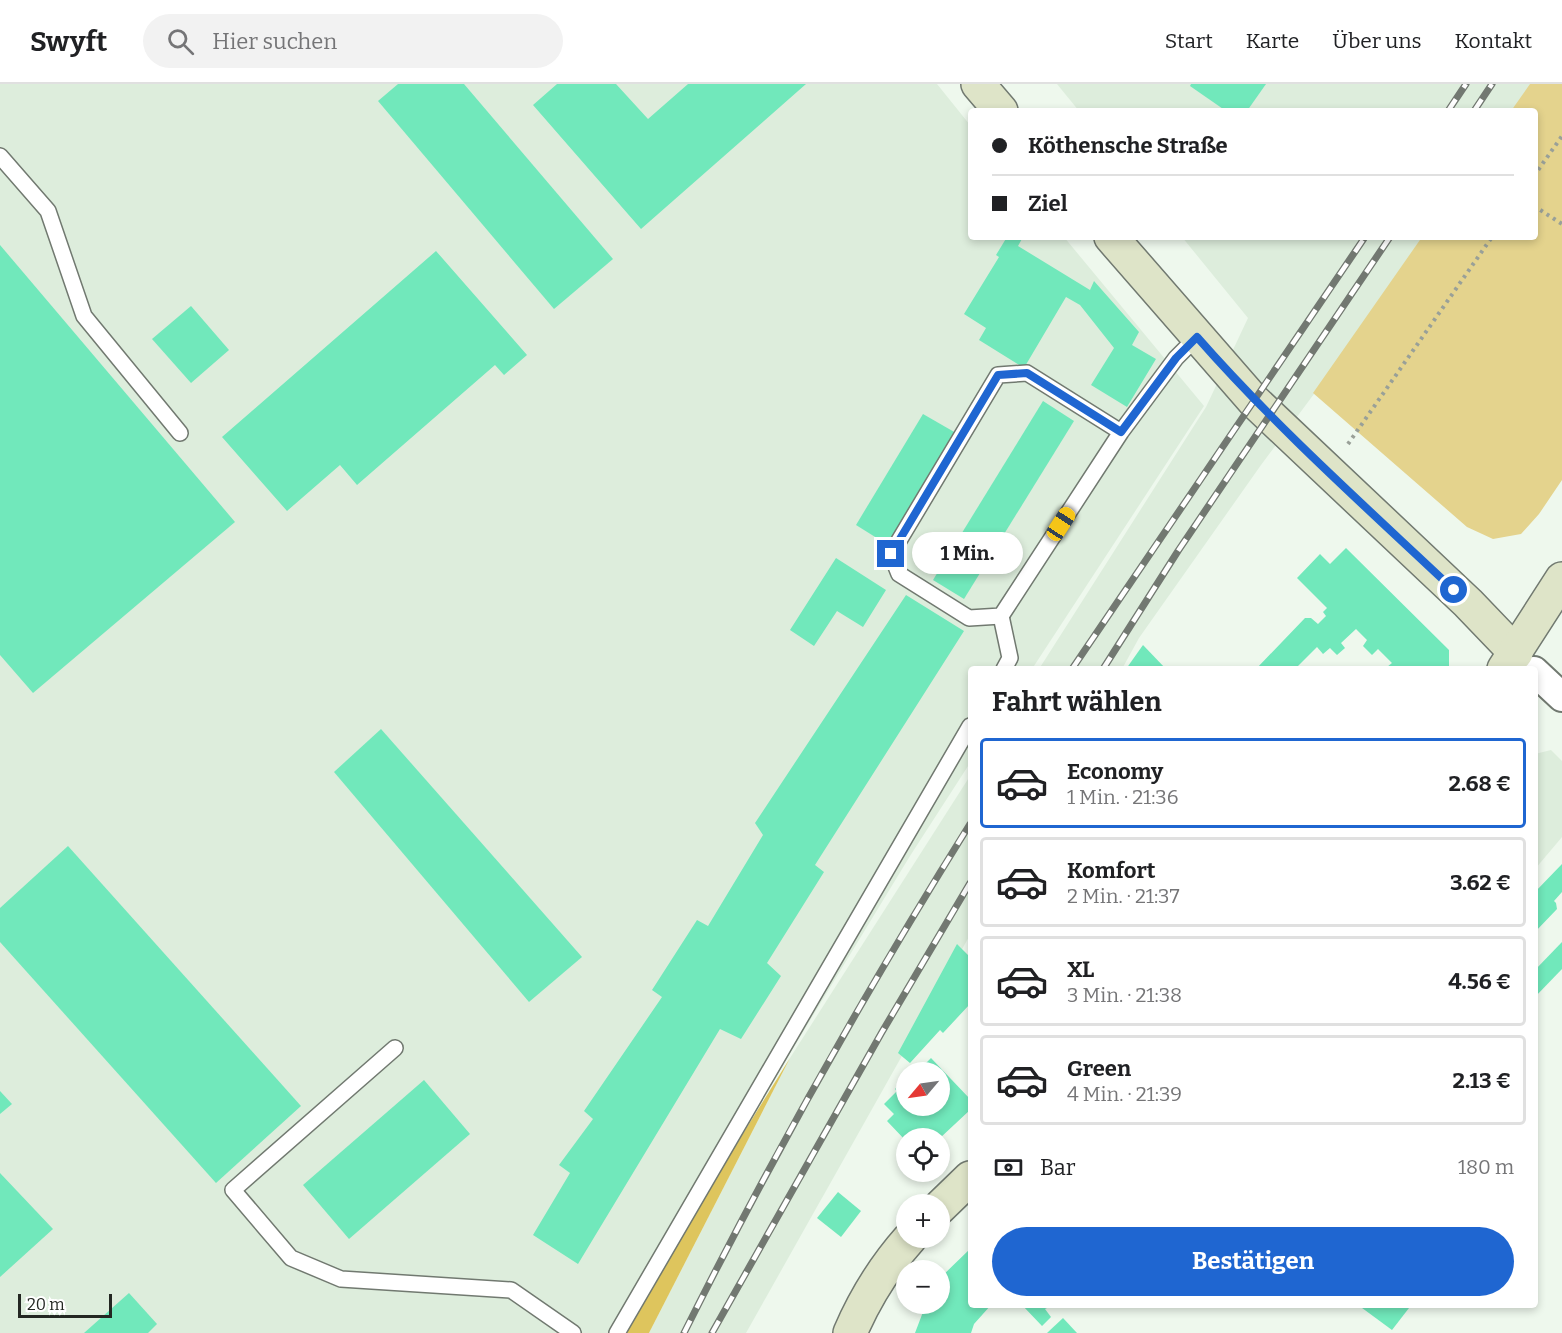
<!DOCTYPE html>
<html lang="de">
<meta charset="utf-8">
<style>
:root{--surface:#fff;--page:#f2f2f2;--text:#202124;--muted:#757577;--line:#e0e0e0;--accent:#1f66d1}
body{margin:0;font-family:Bitter,serif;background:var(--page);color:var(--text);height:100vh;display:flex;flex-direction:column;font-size:22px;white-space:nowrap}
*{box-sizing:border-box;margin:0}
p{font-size:20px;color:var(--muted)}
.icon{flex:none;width:33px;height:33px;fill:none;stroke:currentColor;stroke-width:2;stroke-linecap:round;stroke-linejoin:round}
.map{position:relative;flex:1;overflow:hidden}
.details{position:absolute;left:968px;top:582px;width:570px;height:642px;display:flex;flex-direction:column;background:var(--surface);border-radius:6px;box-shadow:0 3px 9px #0003}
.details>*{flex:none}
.top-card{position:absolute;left:968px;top:24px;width:570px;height:132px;border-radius:6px;box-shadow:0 3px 9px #0003;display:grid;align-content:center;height:132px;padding:0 24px;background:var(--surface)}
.needle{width:39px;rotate:241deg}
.controls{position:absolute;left:896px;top:978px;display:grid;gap:12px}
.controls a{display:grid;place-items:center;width:54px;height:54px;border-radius:50%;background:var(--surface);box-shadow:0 3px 9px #0003;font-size:30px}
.scale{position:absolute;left:18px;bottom:15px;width:94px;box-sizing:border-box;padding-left:6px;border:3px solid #232722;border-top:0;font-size:16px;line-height:21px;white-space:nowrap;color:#232722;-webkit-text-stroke:4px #fff;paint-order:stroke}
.end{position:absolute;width:27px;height:27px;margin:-14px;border:8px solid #1f66d1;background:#fff;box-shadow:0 0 0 3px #fff}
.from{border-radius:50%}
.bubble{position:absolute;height:42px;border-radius:21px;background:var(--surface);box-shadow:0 3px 9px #0003;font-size:20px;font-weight:700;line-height:42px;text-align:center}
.car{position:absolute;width:18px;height:36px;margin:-18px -9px;border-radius:8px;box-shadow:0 0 4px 2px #0007;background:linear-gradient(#f5c518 24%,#345 0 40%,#f5c518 0 76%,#345 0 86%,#f5c518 0)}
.top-card b{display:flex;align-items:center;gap:21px;height:57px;font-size:22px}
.top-card b+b{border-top:2px solid var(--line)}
.top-card i{width:15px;height:15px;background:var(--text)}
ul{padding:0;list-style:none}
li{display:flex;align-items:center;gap:18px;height:90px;margin:0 12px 9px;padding:0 12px;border:3px solid var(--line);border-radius:6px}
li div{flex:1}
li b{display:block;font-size:22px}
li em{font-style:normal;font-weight:700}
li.active{border-color:var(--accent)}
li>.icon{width:54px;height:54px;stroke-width:1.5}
h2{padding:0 24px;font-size:27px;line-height:72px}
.pay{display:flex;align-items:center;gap:15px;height:66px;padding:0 24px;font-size:22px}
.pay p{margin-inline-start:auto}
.primary-button{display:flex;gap:12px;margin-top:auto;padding:12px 24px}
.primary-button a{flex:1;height:69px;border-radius:36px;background:var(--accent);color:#fff;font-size:24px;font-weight:700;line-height:69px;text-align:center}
header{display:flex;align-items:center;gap:36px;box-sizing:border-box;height:84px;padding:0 30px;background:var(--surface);border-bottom:2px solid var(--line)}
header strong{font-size:28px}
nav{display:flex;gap:33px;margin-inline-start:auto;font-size:21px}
.search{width:420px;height:54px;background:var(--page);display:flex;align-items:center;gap:15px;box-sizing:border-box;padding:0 21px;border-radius:33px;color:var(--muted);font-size:22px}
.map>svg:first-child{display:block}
.built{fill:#ddeddc}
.green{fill:#e4d38d}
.forest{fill:#dec55d}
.building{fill:#71e8bb}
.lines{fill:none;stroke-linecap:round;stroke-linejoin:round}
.lane-casing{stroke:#717970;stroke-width:18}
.street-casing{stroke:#717970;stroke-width:32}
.secondary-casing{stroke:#717970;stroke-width:36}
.path{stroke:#99a098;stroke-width:4;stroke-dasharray:3 4.5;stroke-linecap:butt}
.lane{stroke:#fff;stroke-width:15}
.street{stroke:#fff;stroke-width:28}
.secondary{stroke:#dee4c8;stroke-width:33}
.rail-casing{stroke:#727871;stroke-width:7}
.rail{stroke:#fff;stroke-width:4.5;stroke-dasharray:14;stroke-linecap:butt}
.route{stroke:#1f66d1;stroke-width:8}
</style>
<header>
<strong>Swyft</strong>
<div class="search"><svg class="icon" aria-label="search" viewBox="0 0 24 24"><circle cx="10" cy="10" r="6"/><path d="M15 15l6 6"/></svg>Hier suchen</div>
<nav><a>Start</a><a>Karte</a><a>Über uns</a><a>Kontakt</a></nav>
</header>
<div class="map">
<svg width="1562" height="1249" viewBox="0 0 1562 1249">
<rect width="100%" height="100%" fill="#eef8ed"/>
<g class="built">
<polygon points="0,0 937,0 970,41 970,153 1064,153 1204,322 1032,585 970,585 970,679 910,772 654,1193 623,1249 0,1249"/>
<polygon points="1057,0 1548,0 1527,27 1079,27"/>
<polygon points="1182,153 1431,153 1261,381 1139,554 1122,585 1039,585 1206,323 1248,234"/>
<polygon points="1551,666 1562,677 1562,753 1535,785 1535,670"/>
<polygon points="970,692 970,851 746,1249 649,1249 790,974"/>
</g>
<polygon class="green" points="1530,0 1562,0 1562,396 1539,430 1521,450 1493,455 1467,443 1313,309 1422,153 1534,153 1534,27 1511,27"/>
<polygon class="forest" points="790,974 649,1249 623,1249 654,1193"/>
<g class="building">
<polygon points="398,0 464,0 613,175 554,225 378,17"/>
<polygon points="557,0 616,0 648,35 688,0 806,0 641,145 533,21"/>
<polygon points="1191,0 1266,0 1247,27 1226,27 1190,2"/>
<polygon points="1007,153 1023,153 1018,162 1090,206 1094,197 1139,248 1132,261 1156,275 1127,323 1091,301 1114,264 1080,221 1066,213 1024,284 979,256 986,244 964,230 999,173 996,171"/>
<polygon points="0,161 235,438 33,609 0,571"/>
<polygon points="436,167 527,271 504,291 495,281 357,401 340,381 287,427 222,353"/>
<polygon points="191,222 229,266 191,299 152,255"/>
<polygon points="1043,317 1074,337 964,515 933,496"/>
<polygon points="923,330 956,349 888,461 856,441"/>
<polygon points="1346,464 1449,566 1449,582 1446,585 1389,585 1387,583 1392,579 1378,565 1372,571 1363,562 1367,556 1356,545 1341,559 1345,564 1337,571 1330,564 1323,570 1317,563 1295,585 1256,585 1305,534 1311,534 1318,540 1326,532 1323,528 1327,524 1297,494 1320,470 1330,480"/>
<polygon points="836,474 886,506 863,543 837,527 814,562 790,546"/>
<polygon points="906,511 964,547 815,781 824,788 767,879 781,892 741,955 720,945 578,1180 533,1151 570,1089 559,1081 593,1035 584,1027 662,913 652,906 697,836 708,842 763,751 755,739"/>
<polygon points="1143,561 1166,585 1126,585"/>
<polygon points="381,645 582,873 529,918 334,688"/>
<polygon points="68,762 301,1022 216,1099 0,858 0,824"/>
<polygon points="1562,780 1562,808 1554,817 1556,819 1557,825 1534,849 1534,809"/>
<polygon points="1562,858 1562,885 1534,914 1534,887"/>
<polygon points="957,860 970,873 970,920 943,949 940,946 910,979 898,969"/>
<polygon points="931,974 970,1015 970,1026 940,1054 906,1054 906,1057 887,1037 894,1030 884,1020 897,1007 895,1005 906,994 906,1022 939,1022 939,988 911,988 914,986 917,988"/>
<polygon points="424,996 470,1050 349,1155 303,1101"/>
<polygon points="0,1007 12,1020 0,1030"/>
<polygon points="0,1089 53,1145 0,1193"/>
<polygon points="838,1108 861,1127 841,1153 817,1134"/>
<polygon points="970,1165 970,1221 991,1221 974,1240 971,1249 915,1249 926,1220 939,1220 939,1195"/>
<polygon points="129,1209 157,1240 148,1249 84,1249"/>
<polygon points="1022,1221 1044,1221 1047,1224 1045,1225 1051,1233 1042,1242"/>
<polygon points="1358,1221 1405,1221 1409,1224 1392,1246"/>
<polygon points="1063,1234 1077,1249 1047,1249"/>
</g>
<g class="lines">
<defs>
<g id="lane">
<polyline points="0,72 48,127 84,232 180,349"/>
<polyline points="1121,348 1027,289 998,291 891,470 899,490 969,534 1001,532 1121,348 1176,274 1197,253"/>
<polyline points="1001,532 1010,574 1004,585"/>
<polyline points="395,964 233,1106 291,1174 341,1195 511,1206 573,1249"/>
<polyline points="617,1249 970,642"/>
</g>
<polyline id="street" points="1534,587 1562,613"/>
<g id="secondary">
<polyline points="978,0 1001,27"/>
<polyline points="1111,153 1254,317 1468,519 1516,569"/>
<polyline points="1504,585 1562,495"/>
<polyline points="939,1124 970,1094"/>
<path d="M850,1249C865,1214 885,1182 910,1154"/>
</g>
</defs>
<use href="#lane" class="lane-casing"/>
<use href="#street" class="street-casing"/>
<use href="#secondary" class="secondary-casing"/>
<g class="path">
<polyline points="1534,92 1562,52"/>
<polyline points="1534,122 1562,140"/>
<polyline points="1348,360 1492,153"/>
</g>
<use href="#lane" class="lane"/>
<use href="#street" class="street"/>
<use href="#secondary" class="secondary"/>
<defs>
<g id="rail">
<polyline points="1448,27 1466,0"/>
<polyline points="1474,27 1492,0"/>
<polyline points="1072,585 1365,153"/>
<polyline points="1103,585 1178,467 1390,153"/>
<path d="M684,1249C771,1075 867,905 970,740"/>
<polyline points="712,1249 882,948 970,799"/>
</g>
</defs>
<use href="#rail" class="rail-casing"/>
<use href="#rail" class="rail"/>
</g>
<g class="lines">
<path class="route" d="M891,470L998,291L1027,289L1121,348L1176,274L1197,253C1277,344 1366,423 1454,506"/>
</g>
</svg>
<div class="controls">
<a><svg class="needle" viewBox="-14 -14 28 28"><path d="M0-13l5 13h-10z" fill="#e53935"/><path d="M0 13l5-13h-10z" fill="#757577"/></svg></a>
<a><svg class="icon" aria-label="locate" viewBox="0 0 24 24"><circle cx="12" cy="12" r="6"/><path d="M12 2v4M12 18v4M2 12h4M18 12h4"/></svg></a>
<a>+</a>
<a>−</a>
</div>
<div class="scale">20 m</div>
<i class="end from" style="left:1454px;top:506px"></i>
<i class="end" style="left:891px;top:470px"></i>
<div class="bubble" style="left:912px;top:448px;width:111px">1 Min.</div>
<i class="car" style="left:1061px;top:440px;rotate:33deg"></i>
<div class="top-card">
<b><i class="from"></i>Köthensche Straße</b>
<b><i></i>Ziel</b>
</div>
<section class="details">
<h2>Fahrt wählen</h2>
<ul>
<li class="active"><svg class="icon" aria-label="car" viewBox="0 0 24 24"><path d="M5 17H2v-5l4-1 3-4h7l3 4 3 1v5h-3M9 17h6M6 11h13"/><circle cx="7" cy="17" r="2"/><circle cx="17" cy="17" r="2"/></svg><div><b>Economy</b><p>1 Min. · 21:36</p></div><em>2.68 €</em></li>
<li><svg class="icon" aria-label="car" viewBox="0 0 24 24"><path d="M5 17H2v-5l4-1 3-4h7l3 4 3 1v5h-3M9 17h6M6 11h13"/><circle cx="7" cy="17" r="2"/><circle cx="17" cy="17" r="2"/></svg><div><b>Komfort</b><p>2 Min. · 21:37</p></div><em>3.62 €</em></li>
<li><svg class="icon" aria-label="car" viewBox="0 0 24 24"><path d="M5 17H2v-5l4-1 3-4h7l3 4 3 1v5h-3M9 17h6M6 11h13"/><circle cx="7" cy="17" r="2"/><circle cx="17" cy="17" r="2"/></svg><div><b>XL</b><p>3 Min. · 21:38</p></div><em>4.56 €</em></li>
<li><svg class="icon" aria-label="car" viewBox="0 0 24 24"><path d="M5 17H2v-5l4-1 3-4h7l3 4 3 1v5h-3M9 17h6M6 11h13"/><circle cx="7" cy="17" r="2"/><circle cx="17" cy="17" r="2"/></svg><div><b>Green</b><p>4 Min. · 21:39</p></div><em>2.13 €</em></li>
</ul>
<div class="pay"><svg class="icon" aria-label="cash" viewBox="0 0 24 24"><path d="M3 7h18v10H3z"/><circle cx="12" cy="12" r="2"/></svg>Bar<p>180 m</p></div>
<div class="primary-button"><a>Bestätigen</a></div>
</section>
</div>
